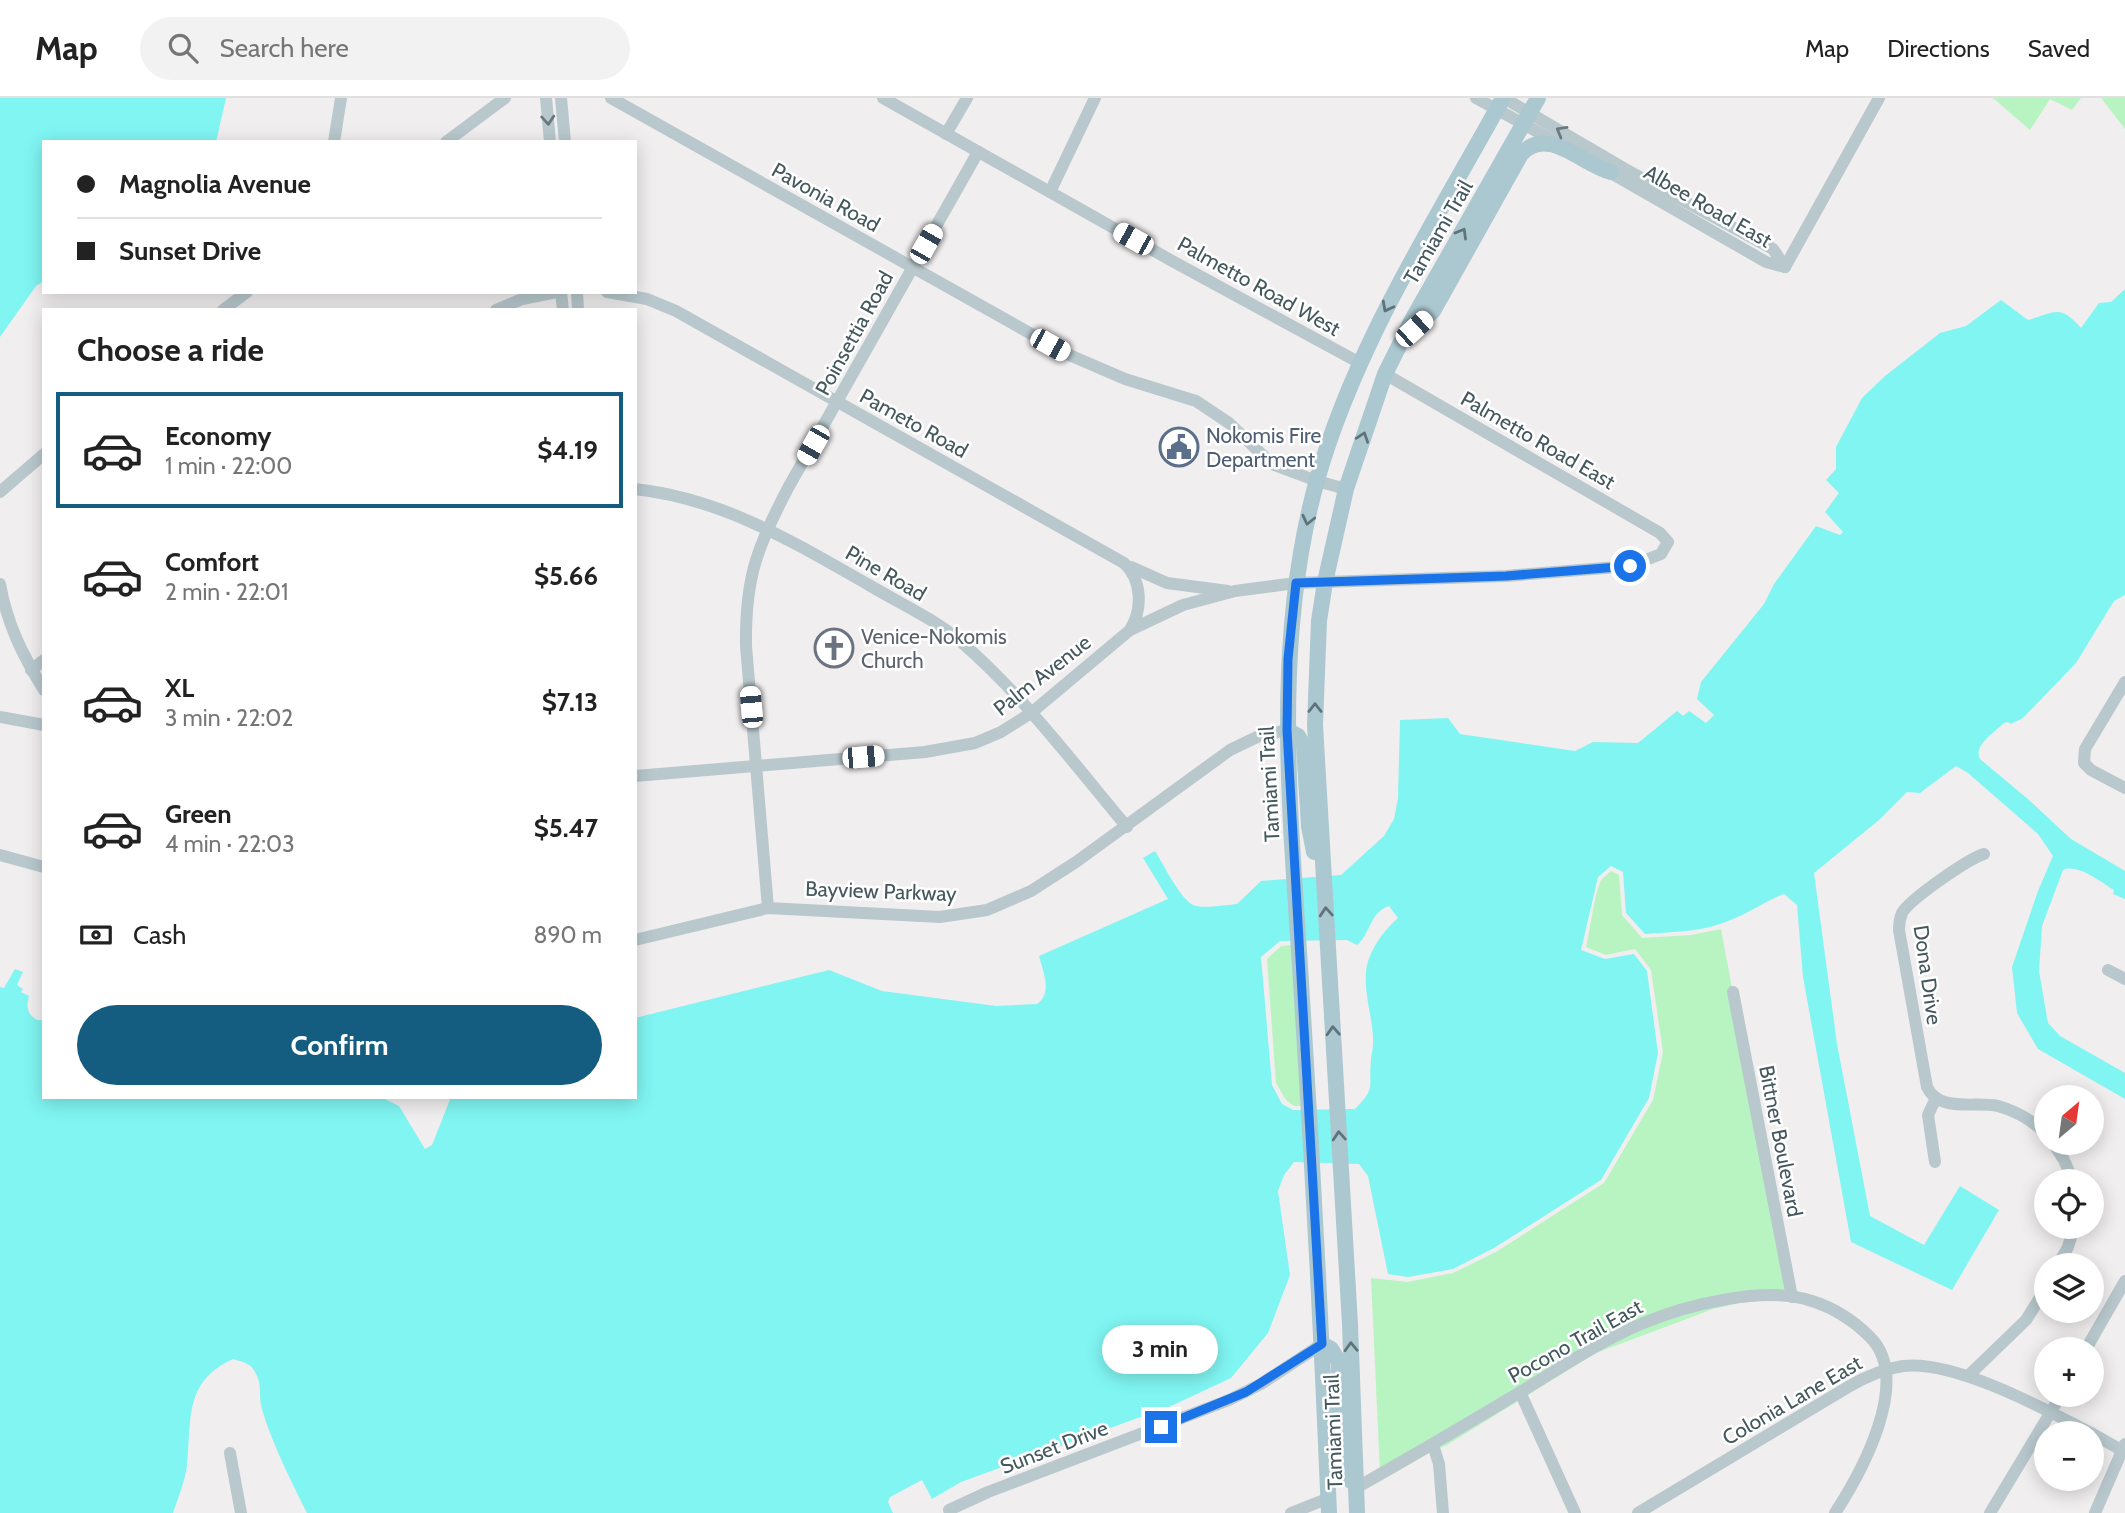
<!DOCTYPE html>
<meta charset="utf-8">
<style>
:root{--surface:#fff;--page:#f2f2f2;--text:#222;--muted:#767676;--line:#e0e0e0;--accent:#155d80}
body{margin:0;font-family:Cabin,sans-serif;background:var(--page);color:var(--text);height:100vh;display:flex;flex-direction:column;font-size:26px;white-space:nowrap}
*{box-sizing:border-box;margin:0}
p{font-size:23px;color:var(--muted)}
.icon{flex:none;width:38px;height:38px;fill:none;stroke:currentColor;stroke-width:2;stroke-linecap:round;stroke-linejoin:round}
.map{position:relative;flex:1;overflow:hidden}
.drawer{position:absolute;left:42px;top:210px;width:595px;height:791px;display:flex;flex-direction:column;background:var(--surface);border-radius:0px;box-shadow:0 4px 18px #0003}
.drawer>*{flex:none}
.top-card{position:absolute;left:42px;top:42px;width:595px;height:154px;border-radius:0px;box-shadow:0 4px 18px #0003;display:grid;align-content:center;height:154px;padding:0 35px;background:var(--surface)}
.needle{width:46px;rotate:29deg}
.buttons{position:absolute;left:2034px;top:987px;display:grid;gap:14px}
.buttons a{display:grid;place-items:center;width:70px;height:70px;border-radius:50%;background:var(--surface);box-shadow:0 4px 18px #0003;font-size:35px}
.end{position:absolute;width:32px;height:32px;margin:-16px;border:9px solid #1a73e8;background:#fff;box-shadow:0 0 0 4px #fff}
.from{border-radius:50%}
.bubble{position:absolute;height:49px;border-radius:24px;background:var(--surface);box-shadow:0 4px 18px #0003;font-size:23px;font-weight:700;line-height:49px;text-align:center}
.car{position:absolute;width:21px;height:42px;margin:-21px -10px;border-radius:9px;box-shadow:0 0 5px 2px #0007;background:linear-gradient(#fff 24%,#345 0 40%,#fff 0 76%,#345 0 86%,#fff 0)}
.top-card b{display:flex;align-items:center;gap:24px;height:66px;font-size:26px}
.top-card b+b{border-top:2px solid var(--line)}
.top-card i{width:18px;height:18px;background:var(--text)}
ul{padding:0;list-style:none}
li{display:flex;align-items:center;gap:21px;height:116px;margin:0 14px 10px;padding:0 21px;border:4px solid transparent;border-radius:0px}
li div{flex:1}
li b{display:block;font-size:26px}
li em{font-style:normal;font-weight:700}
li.selected{border-color:var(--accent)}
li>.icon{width:63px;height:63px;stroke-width:1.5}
h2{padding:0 35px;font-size:32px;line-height:84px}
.pay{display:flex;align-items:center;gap:18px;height:77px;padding:0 35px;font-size:26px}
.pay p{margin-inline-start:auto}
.button{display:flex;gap:14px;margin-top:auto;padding:14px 35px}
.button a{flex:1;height:80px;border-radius:42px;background:var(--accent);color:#fff;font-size:28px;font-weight:700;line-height:80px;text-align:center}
header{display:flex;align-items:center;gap:42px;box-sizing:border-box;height:98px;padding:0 35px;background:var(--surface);border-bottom:2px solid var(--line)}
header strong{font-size:33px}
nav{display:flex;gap:38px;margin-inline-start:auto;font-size:24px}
.search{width:490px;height:63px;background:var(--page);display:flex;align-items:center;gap:18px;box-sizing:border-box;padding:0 24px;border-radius:38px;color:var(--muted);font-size:26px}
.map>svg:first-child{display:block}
.green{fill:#b8f4c1}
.water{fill:#80f5f2;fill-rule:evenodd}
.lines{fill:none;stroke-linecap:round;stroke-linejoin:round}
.minor{stroke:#b8c8cd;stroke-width:12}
.major{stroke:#abc7d0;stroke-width:16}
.oneway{stroke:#677a7f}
.oneway2{stroke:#5e747a}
.route{stroke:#1a73e8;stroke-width:9}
.labels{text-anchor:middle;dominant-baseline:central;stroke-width:5;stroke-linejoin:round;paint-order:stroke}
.street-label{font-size:21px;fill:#44585e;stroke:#fff}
.service-label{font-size:21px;fill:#4e5e75;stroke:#fff;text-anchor:start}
.worship-label{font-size:21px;fill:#5b616d;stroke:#fff;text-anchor:start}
</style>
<header>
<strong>Map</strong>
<div class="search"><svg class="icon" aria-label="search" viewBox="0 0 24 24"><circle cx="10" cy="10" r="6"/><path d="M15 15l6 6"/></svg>Search here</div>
<nav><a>Map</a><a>Directions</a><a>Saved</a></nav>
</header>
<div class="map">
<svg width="2125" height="1415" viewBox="0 0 2125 1415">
<rect width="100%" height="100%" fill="#f1eeef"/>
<g class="green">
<polygon points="1993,0 2081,0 2072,12 2050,1 2030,32"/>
<polygon points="2101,0 2125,0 2125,31"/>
<path d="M1611,773L1619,777L1622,817L1642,840L1691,837L1721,831L1789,1194L1713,1211L1596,1255L1447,1347L1380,1375L1371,1180L1407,1184L1453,1175L1496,1154L1604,1085L1653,1002L1663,954L1651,872L1635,851L1606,857L1586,849C1590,834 1595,790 1602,781C1605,778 1608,776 1611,773Z"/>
<polygon points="1292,847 1303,1008 1294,1008 1286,1002 1276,985 1267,861 1281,848"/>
</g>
<g class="water">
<polygon points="0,0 226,0 216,44 44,44 44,183 36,188 0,239"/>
<path d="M2125,191V497L2114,503L2076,565L2023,620L2011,626L2008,624L2004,625C1994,635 1973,647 1980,661L2029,702L2071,741L2125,773V801L2113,796L2114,792C2101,784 2077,765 2063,772L2042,828L2039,873L2048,925L2060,938L2125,975V1001L2038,951L2017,915L2012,869L2038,793L2053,758L2038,736L1968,675L1956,668L1920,695L1907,694L1879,722L1814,775L1837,946L1870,1118L1924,1147L1960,1088L1999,1112L1952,1192L1851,1144L1803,879L1797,807L1784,796C1763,804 1744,819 1720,826C1696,834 1670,834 1645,836L1626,815L1623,774L1611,768L1598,779L1581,852L1605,861L1634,856L1647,873L1658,955L1649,1000L1601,1082L1494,1150L1453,1171L1408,1179L1388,1176L1368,1078L1359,1066L1294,1064L1284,1077L1278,1093L1290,1177L1268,1235L1231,1280L1171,1308L961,1384L932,1401L922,1382L890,1399L888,1404L893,1415H307C292,1385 271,1343 262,1311C258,1297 263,1288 255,1274C251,1265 242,1264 233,1261C183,1284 192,1322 187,1368C185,1383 178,1400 173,1415H0V889L4,890L15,871L23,874L17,887L23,891L21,894L29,898C26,909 27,916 37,922H44V999H381L399,1008L425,1051L432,1047L451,999H635V920L829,872L882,893L996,908L1037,906C1053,895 1043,874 1039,858L1168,801L1143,760L1155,753C1164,767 1179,799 1193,807C1201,811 1227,807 1237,806L1261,783L1341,777L1384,738L1394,721L1398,700L1400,622L1448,620L1460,636L1575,653L1593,644L1638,645L1677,613L1683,618L1689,613L1706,625L1714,617L1697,601L1701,584L1764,506L1774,486L1816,428L1840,437L1843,434L1825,414L1839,395L1826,382L1836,371V349L1862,300L1885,278L1940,235L1966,228L2001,202L2028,222C2056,214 2060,206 2081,230L2099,205L2111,204ZM1389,808L1398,820C1383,833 1367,855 1366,875C1364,899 1374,923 1373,946C1373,952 1371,957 1371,962C1368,990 1377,989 1355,1011L1293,1012L1282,1006L1272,987L1261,859L1280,843L1347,842L1357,847C1371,835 1370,814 1389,808Z"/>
</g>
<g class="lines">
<g class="minor">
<polyline points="546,0 550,44"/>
<polyline points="561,0 565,44"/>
<polyline points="611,0 1067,256 1125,281 1196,303 1229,325 1272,366 1317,383 1346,391"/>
<polyline points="883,0 1174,164 1360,265"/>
<polyline points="1476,0 1558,45"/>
<polyline points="1504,0 1625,71 1773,151 1785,169"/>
<polyline points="946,36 967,0"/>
<polyline points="334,44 341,0"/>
<polyline points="446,44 505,0"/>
<polyline points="1604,71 1766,164 1785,169"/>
<polyline points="1050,94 1095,0"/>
<polyline points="1785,169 1879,0"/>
<polyline points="561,194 563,212"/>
<polyline points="577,194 578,212"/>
<path d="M607,194L647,201L676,213L1124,465C1142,482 1143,511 1130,532"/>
<polyline points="223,212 247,194"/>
<polyline points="496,212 522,201 557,194"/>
<path d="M635,391C724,401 793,444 869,487C899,505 933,520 960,543C1023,597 1074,666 1127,729"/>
<polyline points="0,394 44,356"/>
<polyline points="1131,469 1167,485 1228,493"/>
<path d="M0,486C7,526 23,558 44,592"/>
<polyline points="31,572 44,562"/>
<polyline points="2125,584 2085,651 2084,665 2091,672 2125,690"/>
<polyline points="0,619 44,627"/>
<polyline points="635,678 925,654 975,645 1001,634 1031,615 1130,532 1183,507 1235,493 1296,485 1506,478 1630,468 1661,456 1668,444 1660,435 1385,276"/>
<path d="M1984,756C1968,761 1910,801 1902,815C1900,820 1899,826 1899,832L1927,989C1939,1015 1976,1003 1998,1008C2016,1013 2033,1023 2046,1036"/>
<polyline points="0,757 44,769"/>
<path d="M768,810L746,548C745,480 757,449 788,390L978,54"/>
<polyline points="635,842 768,810 940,819 987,812 1031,793 1076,764 1230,652 1259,638 1287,632"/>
<polyline points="2108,872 2125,881"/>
<polyline points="1733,894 1792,1199"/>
<polyline points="2053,1045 2064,1062 2073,1083"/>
<polyline points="1935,1064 1928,1017 1936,1000"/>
<polyline points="2058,1167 2068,1149 2074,1129"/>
<polyline points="2086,1251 2125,1183"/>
<polyline points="1968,1278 2026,1222 2046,1190"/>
<polyline points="1520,1294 1575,1415"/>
<polyline points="2091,1335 2125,1354"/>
<polyline points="1433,1347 1439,1366 1443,1415"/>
<polyline points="230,1355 241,1415"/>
<path d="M1356,1390C1407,1361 1457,1332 1507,1302C1551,1276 1594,1246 1641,1226C1686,1207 1765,1187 1812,1203C1834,1210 1855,1224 1870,1239C1913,1282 1861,1375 1835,1415"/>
<polyline points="951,1415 949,1412 988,1394 1229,1302 1261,1286 1322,1246"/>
<polyline points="1291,1415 1329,1400"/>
<path d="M1638,1415L1848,1289C1865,1279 1883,1271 1903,1268C1955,1262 2045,1311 2091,1335"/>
<polyline points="1990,1415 2061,1297"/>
<polyline points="2095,1415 2125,1346"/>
</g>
<g class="major">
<path d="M1411,233L1433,213L1521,56C1548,27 1581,66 1611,74"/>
<polyline points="1287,632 1298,638 1304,648 1309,728 1314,754"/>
<path d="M1322,1246L1331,1251L1339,1264C1340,1299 1335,1352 1351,1383"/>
<path d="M1329,1415C1322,1244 1313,1072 1302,901C1292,727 1270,552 1317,382C1356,245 1435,124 1503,0"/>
<polyline points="1357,1415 1350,1226 1315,627 1319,523 1325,484 1346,391 1385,276 1412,222 1538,0"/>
</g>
</g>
<defs><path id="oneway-chevron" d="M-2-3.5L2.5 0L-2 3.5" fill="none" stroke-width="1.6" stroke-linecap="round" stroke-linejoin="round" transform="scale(1.75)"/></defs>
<g class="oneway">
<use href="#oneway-chevron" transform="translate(548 22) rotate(86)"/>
<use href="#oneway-chevron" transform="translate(1561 33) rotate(-150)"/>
</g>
<g class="oneway2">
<use href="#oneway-chevron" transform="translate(1462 135) rotate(-60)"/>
<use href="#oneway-chevron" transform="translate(1387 209) rotate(118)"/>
<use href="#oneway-chevron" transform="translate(1363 339) rotate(-71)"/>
<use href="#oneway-chevron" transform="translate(1308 422) rotate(103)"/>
<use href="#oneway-chevron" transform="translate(1315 610) rotate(-90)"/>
<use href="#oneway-chevron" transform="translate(1326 814) rotate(-94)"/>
<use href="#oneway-chevron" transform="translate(1333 933) rotate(-93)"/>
<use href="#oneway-chevron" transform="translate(1339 1038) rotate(-94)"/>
<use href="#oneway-chevron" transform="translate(1351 1249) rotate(-92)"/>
</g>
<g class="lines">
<polyline class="route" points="1161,1329 1246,1294 1322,1246 1287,632 1288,561 1296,485 1506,478 1630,468"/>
</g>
<defs>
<symbol id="civic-ring" viewBox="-11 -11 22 22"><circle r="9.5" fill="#fff" stroke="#5c6f8a" stroke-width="1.5"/><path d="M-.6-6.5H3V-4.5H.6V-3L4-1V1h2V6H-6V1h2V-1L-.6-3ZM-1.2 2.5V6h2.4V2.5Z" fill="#5c6f8a"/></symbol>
<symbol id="church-ring" viewBox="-11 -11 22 22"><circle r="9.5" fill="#fff" stroke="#6b7280" stroke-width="1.5"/><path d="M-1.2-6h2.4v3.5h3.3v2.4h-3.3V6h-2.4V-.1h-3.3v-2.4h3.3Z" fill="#6b7280"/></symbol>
</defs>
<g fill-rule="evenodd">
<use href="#civic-ring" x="1157" y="327" width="44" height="44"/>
<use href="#church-ring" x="812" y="528" width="44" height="44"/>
</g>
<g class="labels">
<g class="street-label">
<text transform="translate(826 99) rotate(29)">Pavonia Road</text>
<text transform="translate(1708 108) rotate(30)">Albee Road East</text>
<text transform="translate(1438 134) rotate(-60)">Tamiami Trail</text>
<text transform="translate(1259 188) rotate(29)">Palmetto Road West</text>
<text transform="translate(854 235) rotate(-61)">Poinsettia Road</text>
<text transform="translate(914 325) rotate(29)">Pameto Road</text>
<text transform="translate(1538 342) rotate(30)">Palmetto Road East</text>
<text transform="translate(886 475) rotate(30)">Pine Road</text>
<text transform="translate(1042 577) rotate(-38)">Palm Avenue</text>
<text transform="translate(1269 686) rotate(-93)">Tamiami Trail</text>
<text transform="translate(881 793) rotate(2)">Bayview Parkway</text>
<text transform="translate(1928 877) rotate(82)">Dona Drive</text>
<text transform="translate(1781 1043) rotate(79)">Bittner Boulevard</text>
<text transform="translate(1575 1243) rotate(-29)">Pocono Trail East</text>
<text transform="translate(1792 1302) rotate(-30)">Colonia Lane East</text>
<text transform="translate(1333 1334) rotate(-92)">Tamiami Trail</text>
<text transform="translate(1054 1349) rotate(-21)">Sunset Drive</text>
</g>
<g class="service-label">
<text x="1206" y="337">Nokomis Fire<tspan x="1206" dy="24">Department</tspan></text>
</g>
<g class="worship-label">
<text x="861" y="538">Venice-Nokomis<tspan x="861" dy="24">Church</tspan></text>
</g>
</g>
</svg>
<div class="buttons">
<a><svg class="needle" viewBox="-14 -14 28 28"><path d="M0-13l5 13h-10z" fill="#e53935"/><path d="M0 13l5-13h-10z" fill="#767676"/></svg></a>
<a><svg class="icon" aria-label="locate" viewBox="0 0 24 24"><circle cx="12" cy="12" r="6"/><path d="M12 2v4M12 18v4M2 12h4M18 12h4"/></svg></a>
<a><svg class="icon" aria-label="layers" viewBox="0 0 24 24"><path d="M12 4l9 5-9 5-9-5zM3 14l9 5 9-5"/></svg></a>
<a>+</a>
<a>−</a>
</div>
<i class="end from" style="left:1630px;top:468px"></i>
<i class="end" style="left:1161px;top:1329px"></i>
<div class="bubble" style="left:1102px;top:1227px;width:116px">3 min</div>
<i class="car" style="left:1133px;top:141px;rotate:299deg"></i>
<i class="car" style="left:926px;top:146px;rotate:30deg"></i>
<i class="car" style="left:1414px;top:231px;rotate:48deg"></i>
<i class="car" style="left:1050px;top:247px;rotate:119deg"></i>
<i class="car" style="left:813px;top:347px;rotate:210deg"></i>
<i class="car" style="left:751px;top:609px;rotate:355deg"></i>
<i class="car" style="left:863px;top:659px;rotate:85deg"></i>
<div class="top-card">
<b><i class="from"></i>Magnolia Avenue</b>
<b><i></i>Sunset Drive</b>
</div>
<section class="drawer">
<h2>Choose a ride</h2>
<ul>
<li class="selected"><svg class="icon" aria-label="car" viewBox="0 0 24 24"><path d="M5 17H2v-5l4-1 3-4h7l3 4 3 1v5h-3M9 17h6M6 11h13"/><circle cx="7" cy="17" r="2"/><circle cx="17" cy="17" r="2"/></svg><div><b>Economy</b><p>1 min · 22:00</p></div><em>$4.19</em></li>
<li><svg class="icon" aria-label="car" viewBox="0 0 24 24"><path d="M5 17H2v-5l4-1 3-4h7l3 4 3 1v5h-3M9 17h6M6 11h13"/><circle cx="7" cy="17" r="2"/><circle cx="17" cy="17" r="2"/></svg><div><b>Comfort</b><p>2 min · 22:01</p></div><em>$5.66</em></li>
<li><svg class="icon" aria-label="car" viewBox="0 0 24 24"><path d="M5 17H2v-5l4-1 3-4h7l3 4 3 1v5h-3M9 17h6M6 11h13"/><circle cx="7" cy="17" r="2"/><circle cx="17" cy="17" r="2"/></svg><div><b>XL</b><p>3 min · 22:02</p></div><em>$7.13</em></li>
<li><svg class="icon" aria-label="car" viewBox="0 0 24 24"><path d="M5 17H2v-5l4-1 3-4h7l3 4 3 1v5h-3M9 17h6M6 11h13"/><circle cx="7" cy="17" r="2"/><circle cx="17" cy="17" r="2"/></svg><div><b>Green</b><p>4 min · 22:03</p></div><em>$5.47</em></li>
</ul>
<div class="pay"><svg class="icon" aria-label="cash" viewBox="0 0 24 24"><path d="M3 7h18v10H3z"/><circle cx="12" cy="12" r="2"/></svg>Cash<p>890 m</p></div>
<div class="button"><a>Confirm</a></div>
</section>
</div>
